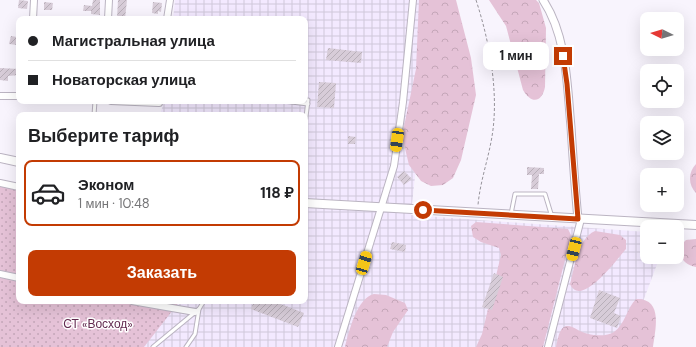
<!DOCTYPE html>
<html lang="ru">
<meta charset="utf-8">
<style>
:root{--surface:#fff;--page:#f6f6f6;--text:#202124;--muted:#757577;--line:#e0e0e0;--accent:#c33b03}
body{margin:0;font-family:"DM Sans",sans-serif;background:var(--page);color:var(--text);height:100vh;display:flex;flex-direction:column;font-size:15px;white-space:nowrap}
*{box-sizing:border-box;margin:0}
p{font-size:13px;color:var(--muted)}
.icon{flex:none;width:22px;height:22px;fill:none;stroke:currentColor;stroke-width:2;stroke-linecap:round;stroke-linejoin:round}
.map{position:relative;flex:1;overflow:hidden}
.details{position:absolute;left:16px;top:112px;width:292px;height:192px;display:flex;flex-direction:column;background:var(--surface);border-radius:8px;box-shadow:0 4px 16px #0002}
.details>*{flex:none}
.banner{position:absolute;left:16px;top:16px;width:292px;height:88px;border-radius:8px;box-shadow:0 4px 16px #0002;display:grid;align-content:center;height:88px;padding:0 12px;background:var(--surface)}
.needle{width:26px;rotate:275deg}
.tools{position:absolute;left:640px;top:12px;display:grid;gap:8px}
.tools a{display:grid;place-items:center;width:44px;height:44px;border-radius:8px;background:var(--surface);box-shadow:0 4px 16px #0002;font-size:20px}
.end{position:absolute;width:18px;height:18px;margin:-9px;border:5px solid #c33b03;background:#fff;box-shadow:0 0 0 2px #fff}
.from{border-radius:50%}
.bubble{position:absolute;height:28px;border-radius:8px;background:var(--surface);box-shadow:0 4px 16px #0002;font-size:13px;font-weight:700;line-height:28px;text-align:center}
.car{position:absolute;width:12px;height:24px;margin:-12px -6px;border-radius:5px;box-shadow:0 0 3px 1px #0007;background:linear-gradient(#f5c518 24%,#345 0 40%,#f5c518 0 76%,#345 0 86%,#f5c518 0)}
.banner b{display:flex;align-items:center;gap:14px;height:38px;font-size:15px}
.banner b+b{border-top:1px solid var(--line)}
.banner i{width:10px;height:10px;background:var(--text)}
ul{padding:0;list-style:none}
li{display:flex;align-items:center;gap:12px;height:66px;margin:0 8px 6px;padding:0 4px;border:2px solid transparent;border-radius:8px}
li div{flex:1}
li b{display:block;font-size:15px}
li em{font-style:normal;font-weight:700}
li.active{border-color:var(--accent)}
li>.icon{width:36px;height:36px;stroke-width:1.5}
h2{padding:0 12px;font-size:18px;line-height:48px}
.primary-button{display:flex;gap:8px;margin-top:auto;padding:8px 12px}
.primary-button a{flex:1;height:46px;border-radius:8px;background:var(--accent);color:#fff;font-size:16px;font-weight:700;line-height:46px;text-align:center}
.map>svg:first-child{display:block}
.industrial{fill:url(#industrial-grid)}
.forest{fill:url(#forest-crowns)}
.park{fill:url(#park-dots)}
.building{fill:url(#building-hatch)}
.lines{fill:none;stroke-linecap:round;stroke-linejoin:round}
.service-casing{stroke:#bbb4c2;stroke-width:5}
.minor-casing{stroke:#bbb4c2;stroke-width:8}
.tertiary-casing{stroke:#bbb4c2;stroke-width:9}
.secondary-casing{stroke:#bbb4c2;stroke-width:10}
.path{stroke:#96939a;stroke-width:1;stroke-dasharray:3 2;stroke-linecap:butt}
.service{stroke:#fff;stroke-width:3}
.minor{stroke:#fff;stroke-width:6}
.tertiary{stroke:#fff;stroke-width:7}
.secondary{stroke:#fff;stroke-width:8}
.route{stroke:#c33b03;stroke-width:5}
.labels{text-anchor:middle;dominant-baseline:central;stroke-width:3;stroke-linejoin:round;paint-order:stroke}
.park-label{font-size:12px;fill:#622a4f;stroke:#fff}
</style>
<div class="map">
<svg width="696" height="347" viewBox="0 0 696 347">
<defs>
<pattern id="industrial-grid" width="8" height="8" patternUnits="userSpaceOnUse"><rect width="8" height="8" fill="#f3e9ff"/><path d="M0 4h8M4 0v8" fill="none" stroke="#d0c8da"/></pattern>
<pattern id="forest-crowns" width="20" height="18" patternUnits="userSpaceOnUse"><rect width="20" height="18" fill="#e5c2d7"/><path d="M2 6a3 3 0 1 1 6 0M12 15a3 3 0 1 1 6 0" fill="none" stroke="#c4a6b8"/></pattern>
<pattern id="park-dots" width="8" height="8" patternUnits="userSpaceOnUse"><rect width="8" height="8" fill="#e5c2d7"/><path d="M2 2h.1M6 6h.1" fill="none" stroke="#c4a6b8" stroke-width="1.8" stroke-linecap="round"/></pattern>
<pattern id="building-hatch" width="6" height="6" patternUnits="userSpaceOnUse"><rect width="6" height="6" fill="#d7ccd8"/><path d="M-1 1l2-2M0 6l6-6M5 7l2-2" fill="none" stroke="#b8afb9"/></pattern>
</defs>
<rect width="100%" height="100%" fill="#f8f4fd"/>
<polygon class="industrial" points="175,0 433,0 411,215 647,232 647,257 658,257 659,259 626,347 119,347 163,301 305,301 305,115 160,115 164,101 305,101 305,19 173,19"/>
<g class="forest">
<polygon points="419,0 456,0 471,58 476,95 461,160 453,178 443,185 431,186 421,181 409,165 402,136 416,69"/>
<path d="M489,0H536L539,3L546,28L545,87C542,103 531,104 523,90L506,26Z"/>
<path d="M696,164V193C688,185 688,172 696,164Z"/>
<polygon points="476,222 568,229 571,235 568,248 543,347 476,347 482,334 501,255 499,248 481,242 473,237 471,226"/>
<path d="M595,231L620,235L626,240V249C617,259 581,309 570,284C575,267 577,239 595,231Z"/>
<path d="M696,239V267C684,265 679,257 680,246L686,240Z"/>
<path d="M374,294L386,295L405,303L408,310L393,332L387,347H345C349,331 357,298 374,294Z"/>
<path d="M636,299C664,298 655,331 653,347H556C559,333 561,319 578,330C586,335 605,338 614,332C625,324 627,308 636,299Z"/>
</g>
<polygon class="park" points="0,181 19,185 19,301 180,301 144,347 0,347"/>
<g class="building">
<polygon points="19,0 28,1 27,9 18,8"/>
<polygon points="93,0 100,0 100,15 91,14 91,11 83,11 84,5 92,6"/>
<polygon points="118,0 127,0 125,19 117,19"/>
<polygon points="44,2 53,3 52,10 44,10"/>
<polygon points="153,2 162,3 161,12 158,11 158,14 152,13"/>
<polygon points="11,36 17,37 17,45 9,44"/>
<polygon points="328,48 362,52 361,63 326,60"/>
<polygon points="0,68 19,69 19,75 8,76 8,81 0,80"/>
<polygon points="319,82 336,83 334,108 317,107"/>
<polygon points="348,136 356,137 355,144 348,144"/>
<polygon points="527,167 544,168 544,174 539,174 538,189 531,189 532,175 527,175"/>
<polygon points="404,171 412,179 404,185 397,177"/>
<polygon points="392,242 406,245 405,252 390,249"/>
<polygon points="494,273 503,277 492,310 482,307"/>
<polygon points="599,290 620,298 614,313 621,316 617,328 590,318"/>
<polygon points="254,301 273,301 304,313 298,327 251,309"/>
</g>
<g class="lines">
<defs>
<g id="service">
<polyline points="283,101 308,104"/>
<polyline points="94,115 95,101"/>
<polyline points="305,125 308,100"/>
<polyline points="511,214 515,194 545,194 552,217"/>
<polyline points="153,347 199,309 204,301"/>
<polyline points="186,347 195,334 199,309"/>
</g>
<g id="minor">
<polyline points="33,19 34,0"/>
<polyline points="108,19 109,0"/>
<polyline points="167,19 170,0"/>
<polyline points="0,96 19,96"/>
<polyline points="111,101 159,103 159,101"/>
<polyline points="0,183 19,187"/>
<polyline points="0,274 19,278"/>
<polyline points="132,301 195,312"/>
<polyline points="338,347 394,166 403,102 413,0"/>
<polyline points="548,347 581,219"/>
</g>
<path id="tertiary" d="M543,0C567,36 567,85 571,127C573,158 575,189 578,219"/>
<g id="secondary">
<polyline points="0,158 19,162"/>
<polyline points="305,203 696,225"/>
</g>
</defs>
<use href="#service" class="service-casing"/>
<use href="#minor" class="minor-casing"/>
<use href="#tertiary" class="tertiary-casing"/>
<use href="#secondary" class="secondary-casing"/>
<path class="path" d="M476,0C490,43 500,97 491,142C487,163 480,183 478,205"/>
<use href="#service" class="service"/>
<use href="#minor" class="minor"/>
<use href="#tertiary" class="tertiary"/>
<use href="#secondary" class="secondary"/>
</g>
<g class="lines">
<polyline class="route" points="423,210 578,219 567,84 563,56"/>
</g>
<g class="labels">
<g class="park-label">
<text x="98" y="324">СТ «Восход»</text>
</g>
</g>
</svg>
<div class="tools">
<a><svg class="needle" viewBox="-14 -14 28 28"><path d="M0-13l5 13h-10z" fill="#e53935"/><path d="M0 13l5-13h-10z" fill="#757577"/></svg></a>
<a><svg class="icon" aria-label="locate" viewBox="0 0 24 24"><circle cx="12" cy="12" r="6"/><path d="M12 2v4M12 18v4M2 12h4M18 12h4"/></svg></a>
<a><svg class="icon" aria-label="layers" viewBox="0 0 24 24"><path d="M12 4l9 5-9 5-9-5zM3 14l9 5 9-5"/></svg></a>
<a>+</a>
<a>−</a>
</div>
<i class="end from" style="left:423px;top:210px"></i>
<i class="end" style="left:563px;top:56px"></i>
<div class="bubble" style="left:483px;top:42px;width:66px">1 мин</div>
<i class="car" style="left:397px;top:140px;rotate:188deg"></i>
<i class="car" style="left:574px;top:249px;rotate:194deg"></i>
<i class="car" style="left:364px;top:263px;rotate:17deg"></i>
<div class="banner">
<b><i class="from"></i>Магистральная улица</b>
<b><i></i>Новаторская улица</b>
</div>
<section class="details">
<h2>Выберите тариф</h2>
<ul>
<li class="active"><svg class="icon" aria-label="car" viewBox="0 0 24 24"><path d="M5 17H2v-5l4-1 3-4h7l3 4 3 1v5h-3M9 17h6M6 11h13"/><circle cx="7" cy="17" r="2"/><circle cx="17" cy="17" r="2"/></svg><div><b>Эконом</b><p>1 мин · 10:48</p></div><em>118 ₽</em></li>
</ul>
<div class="primary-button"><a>Заказать</a></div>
</section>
</div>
